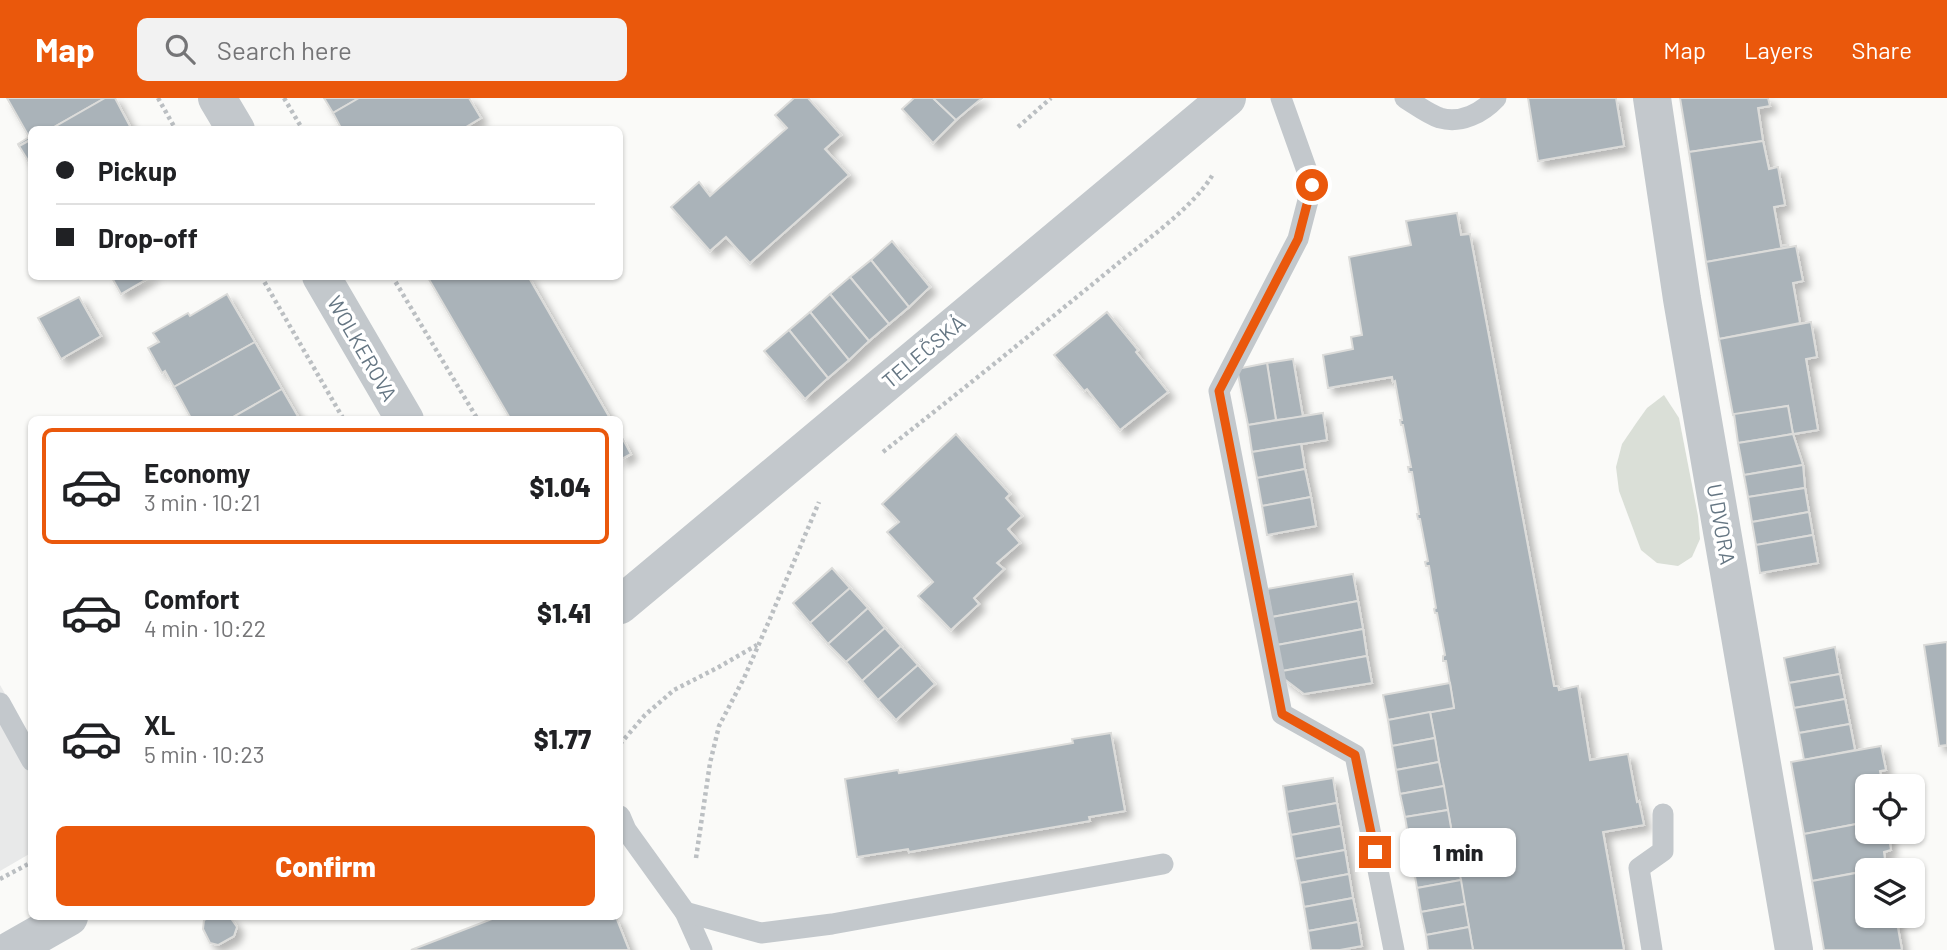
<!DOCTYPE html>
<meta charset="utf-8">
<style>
:root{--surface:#fff;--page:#f2f2f2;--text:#202124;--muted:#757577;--line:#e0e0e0;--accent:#ea580c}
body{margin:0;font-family:Barlow,sans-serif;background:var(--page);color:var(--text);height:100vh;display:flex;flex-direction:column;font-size:26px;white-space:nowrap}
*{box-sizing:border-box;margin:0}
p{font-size:23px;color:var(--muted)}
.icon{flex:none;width:38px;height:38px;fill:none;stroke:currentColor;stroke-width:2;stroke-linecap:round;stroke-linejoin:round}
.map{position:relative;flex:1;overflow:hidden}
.side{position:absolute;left:28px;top:318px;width:595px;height:504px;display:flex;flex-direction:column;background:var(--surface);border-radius:10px;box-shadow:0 2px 5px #0004}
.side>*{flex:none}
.guide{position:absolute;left:28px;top:28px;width:595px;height:154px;border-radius:10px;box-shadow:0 2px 5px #0004;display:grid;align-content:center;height:154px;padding:0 28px;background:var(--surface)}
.tools{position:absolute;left:1855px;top:676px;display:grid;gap:14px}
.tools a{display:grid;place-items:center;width:70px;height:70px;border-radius:10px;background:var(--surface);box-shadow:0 2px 5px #0004;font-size:35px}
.end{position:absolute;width:32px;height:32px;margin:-16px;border:9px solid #ea580c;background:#fff;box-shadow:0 0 0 4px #fff}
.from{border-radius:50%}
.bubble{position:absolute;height:49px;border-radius:10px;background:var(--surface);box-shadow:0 2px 5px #0004;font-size:23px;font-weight:800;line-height:49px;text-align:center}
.guide b{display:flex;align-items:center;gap:24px;height:66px;font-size:26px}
.guide b+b{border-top:2px solid var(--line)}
.guide i{width:18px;height:18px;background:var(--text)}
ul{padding:12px 0 0;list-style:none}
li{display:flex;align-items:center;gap:21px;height:116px;margin:0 14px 10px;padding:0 14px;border:4px solid transparent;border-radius:10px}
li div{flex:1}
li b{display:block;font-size:26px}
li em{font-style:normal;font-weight:800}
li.selected{border-color:var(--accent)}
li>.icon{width:63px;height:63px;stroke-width:1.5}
.action{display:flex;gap:14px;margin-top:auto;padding:14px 28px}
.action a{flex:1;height:80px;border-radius:10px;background:var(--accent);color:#fff;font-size:28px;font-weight:800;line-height:80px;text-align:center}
header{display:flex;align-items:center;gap:42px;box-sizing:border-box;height:98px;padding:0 35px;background:var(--accent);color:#fff}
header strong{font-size:33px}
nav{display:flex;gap:38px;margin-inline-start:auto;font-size:24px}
.search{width:490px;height:63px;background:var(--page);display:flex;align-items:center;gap:18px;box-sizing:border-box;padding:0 24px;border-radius:10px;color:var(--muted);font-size:26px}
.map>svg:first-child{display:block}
.built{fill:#e8e9e9}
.green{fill:#dadfd7}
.building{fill:#aab3b9;stroke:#dcdcda;stroke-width:2;filter:url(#shadow)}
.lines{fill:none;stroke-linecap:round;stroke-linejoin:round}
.path{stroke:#bbbfc2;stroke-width:4.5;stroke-dasharray:3.5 3.5;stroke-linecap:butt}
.service{stroke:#c3c8cc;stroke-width:21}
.minor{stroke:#c3c8cc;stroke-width:38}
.tertiary{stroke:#c3c8cc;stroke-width:38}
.route{stroke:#ea580c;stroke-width:9}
.labels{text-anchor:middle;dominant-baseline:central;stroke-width:7;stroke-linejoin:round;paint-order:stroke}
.street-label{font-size:21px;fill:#657683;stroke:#fff}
</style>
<header>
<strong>Map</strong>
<div class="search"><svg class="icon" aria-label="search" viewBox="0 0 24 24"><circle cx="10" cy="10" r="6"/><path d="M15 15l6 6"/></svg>Search here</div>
<nav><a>Map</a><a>Layers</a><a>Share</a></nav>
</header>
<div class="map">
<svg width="1947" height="852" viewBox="0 0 1947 852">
<defs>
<filter id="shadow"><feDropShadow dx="6" dy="6" stdDeviation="3.5" flood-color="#0004"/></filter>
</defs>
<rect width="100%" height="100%" fill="#fafaf8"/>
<polygon class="built" points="0,587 32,643 31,755 0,773"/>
<polygon class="green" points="1664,297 1679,320 1698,418 1700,441 1692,459 1678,468 1657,465 1641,452 1619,393 1616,369 1622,346 1637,324 1647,310"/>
<g class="building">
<polygon points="7,0 105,0 49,32 32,32 32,41 19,48 18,46 29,39"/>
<polygon points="105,0 115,0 132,32 49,32"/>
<polygon points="324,0 359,0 333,15"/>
<polygon points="359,0 469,0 481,20 461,32 342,32 333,15"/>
<polygon points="794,0 808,0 841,37 825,51 849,77 750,165 726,139 710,153 671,109 699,84 710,98 787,30 775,17"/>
<polygon points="914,0 933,0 956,22 933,45 902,11"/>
<polygon points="933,0 982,0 956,22"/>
<polygon points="1528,0 1616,0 1624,48 1538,63"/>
<polygon points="1680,0 1768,0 1770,8 1758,10 1763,43 1689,54"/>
<polygon points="32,41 32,69 19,48"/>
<polygon points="1763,43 1769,71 1778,69 1785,107 1774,109 1781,148 1788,147 1789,149 1706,164 1689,54"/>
<polygon points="1457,115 1461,137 1470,136 1554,588 1558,588 1559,592 1578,588 1590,662 1628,656 1637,704 1639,703 1644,727 1603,734 1624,852 1473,852 1430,614 1454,610 1446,563 1443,563 1443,558 1445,557 1437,515 1435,515 1434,511 1436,510 1429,468 1426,468 1425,464 1428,463 1420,421 1418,421 1417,416 1419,416 1412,374 1409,374 1408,369 1411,369 1403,327 1401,327 1400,322 1402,322 1395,283 1393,284 1392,279 1328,290 1323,257 1353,251 1351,239 1362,237 1349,159 1411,147 1406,123"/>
<polygon points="892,143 930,189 909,209 871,162"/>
<polygon points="1796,148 1803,183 1793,185 1800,225 1719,241 1706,164"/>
<polygon points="871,162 909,209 889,226 850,179"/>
<polygon points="111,178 152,178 121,196"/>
<polygon points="427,178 528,178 611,322 511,322"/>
<polygon points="850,179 889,226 869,243 830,196"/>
<polygon points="227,196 255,244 174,289 165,273 162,275 148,250 159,244 153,235 188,215 190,218"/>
<polygon points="830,196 869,243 849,262 810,214"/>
<polygon points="79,199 101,238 61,261 38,220"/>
<polygon points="810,214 849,262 828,280 789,232"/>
<polygon points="1107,214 1138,252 1136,254 1168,294 1120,332 1087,291 1084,293 1054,257"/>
<polygon points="1811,224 1817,259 1806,261 1818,332 1793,336 1788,308 1733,317 1719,241"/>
<polygon points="789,232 828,280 805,301 764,253"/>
<polygon points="255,244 282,291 228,322 192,322 174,289"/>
<polygon points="1293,261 1303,319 1276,322 1267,265"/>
<polygon points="1267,265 1276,322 1248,327 1237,271"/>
<polygon points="282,291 300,322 228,322"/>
<polygon points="1788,308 1793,336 1738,345 1734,316"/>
<polygon points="1323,315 1327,342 1252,354 1248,327"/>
<polygon points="620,336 631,356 620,362"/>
<polygon points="956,336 1010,396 1006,400 1022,418 1008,431 1020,445 997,465 1004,471 974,500 979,506 951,532 918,498 933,484 887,434 899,424 882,406"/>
<polygon points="1793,336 1803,367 1744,377 1738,345"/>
<polygon points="1301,346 1305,371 1257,380 1252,354"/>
<polygon points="1803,367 1805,390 1748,399 1744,377"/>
<polygon points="1305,371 1311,399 1262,408 1257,380"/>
<polygon points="1805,390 1809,414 1752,424 1748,399"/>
<polygon points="1311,399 1316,428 1267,437 1262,408"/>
<polygon points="1809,414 1813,437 1756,447 1752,424"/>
<polygon points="1813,437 1818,465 1760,475 1756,447"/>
<polygon points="832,470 850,490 810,525 793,505"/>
<polygon points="1353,476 1358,503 1272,519 1267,491"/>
<polygon points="850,490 868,510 828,546 810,525"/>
<polygon points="1358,503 1363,531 1277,547 1272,519"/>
<polygon points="868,510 885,530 846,564 828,546"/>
<polygon points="885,530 901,548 862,583 846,564"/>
<polygon points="1363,531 1367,558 1282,573 1277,547"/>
<polygon points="1947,544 1947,647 1939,648 1924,547"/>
<polygon points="901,548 918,567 878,602 862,583"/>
<polygon points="1835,549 1840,576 1789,585 1784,560"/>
<polygon points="1367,558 1372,585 1304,596 1283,580 1282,573"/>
<polygon points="918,567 935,586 896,622 878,602"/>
<polygon points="1840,576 1845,601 1794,610 1789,585"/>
<polygon points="1450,585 1454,610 1388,622 1383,597"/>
<polygon points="1845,601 1850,626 1799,635 1794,610"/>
<polygon points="1430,614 1435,640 1392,648 1388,622"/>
<polygon points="1850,626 1855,652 1804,662 1799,635"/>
<polygon points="1111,635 1125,713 1089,719 1090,723 909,754 908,751 857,759 845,681 898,672 899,675 1073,645 1072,641"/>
<polygon points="1435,640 1439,664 1396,672 1392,648"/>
<polygon points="1881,648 1886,672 1880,673 1883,688 1867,688 1867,724 1804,736 1791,664"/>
<polygon points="1439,664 1444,688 1400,696 1396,672"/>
<polygon points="1333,680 1337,705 1287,714 1283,688"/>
<polygon points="1444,688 1448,712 1405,719 1400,696"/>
<polygon points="1337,705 1341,728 1291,737 1287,714"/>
<polygon points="1448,712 1452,735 1409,743 1405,719"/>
<polygon points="1867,724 1867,733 1888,733 1891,752 1884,754 1886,769 1812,783 1804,736"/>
<polygon points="1341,728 1345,752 1295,761 1291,737"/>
<polygon points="1452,735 1456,759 1413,767 1409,743"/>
<polygon points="1345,752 1349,776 1300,785 1295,761"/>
<polygon points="1456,759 1461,782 1417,790 1413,767"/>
<polygon points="1867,773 1867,817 1905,817 1896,819 1902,852 1824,852 1812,783"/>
<polygon points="1349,776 1353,800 1304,809 1300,785"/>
<polygon points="1461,782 1465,806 1421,814 1417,790"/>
<polygon points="1353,800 1358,824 1308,833 1304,809"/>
<polygon points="1465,806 1469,829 1426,837 1421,814"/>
<polygon points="210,819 230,819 237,829 234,838 218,847 210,845 203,831 204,822"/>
<polygon points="497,819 616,819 629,852 411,852"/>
<polygon points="1358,824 1362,848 1340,852 1311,852 1308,833"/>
<polygon points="1469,829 1473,852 1428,852 1426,837"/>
</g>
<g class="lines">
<g class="path">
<polyline points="158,0 176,32"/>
<polyline points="284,0 303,32"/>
<polyline points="1018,29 1051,0"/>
<polyline points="261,178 344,322"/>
<polyline points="392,178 478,322"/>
<path d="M883,354C961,293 1039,230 1116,167C1145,143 1195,108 1213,76"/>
<polyline points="620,646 645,617 674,592 717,570 757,547"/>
<polyline points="696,760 710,665 719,628 744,580 769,523 819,404"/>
<polyline points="0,781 32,764"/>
</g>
<g class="service">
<polyline points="1281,0 1312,87 1298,141 1219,293 1282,616 1355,657 1394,852"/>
<path d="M1405,0C1415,6 1428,16 1440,20C1461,26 1482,15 1496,0"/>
<polyline points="0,605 32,663"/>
<polyline points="620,718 626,732 685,814 702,852"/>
<polyline points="685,814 761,835 832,826 1163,766"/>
<polyline points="1652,852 1639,770 1663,753 1663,716"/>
</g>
<g class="minor">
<polyline points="1652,0 1682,201 1794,852"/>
<polyline points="620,507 1227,0"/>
</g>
<g class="tertiary">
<polyline points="217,0 236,32"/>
<polyline points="321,178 405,322"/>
<polyline points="11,852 69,819"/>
</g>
</g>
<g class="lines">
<polyline class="route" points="1312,87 1298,141 1219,293 1282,616 1355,657 1375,754"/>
</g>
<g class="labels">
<g class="street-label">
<text transform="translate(363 250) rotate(60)">WOLKEROVA</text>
<text transform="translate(923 253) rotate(-40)">TELEČSKÁ</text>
<text transform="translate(1722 426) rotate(80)">U DVORA</text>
</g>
</g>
</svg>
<div class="tools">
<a><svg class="icon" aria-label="locate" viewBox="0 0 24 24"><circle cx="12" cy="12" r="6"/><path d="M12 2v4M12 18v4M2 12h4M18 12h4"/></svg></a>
<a><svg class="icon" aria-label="layers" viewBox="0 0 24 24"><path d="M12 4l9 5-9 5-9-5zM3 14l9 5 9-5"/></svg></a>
</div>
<i class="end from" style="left:1312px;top:87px"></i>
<i class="end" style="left:1375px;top:754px"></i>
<div class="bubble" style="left:1400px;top:730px;width:116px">1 min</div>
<div class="guide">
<b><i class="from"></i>Pickup</b>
<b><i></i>Drop-off</b>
</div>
<section class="side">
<ul>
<li class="selected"><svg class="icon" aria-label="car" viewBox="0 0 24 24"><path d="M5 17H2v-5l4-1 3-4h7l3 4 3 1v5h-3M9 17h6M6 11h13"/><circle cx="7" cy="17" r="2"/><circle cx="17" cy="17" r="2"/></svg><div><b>Economy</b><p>3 min · 10:21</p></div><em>$1.04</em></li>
<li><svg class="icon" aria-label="car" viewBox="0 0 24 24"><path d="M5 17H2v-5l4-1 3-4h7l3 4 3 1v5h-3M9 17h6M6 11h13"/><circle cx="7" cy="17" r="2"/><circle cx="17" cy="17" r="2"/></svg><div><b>Comfort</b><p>4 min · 10:22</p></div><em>$1.41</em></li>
<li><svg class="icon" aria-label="car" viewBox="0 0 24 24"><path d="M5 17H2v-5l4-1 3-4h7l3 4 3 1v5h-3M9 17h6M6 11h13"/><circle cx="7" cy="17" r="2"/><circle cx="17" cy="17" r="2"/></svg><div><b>XL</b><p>5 min · 10:23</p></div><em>$1.77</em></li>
</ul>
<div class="action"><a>Confirm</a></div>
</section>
</div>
